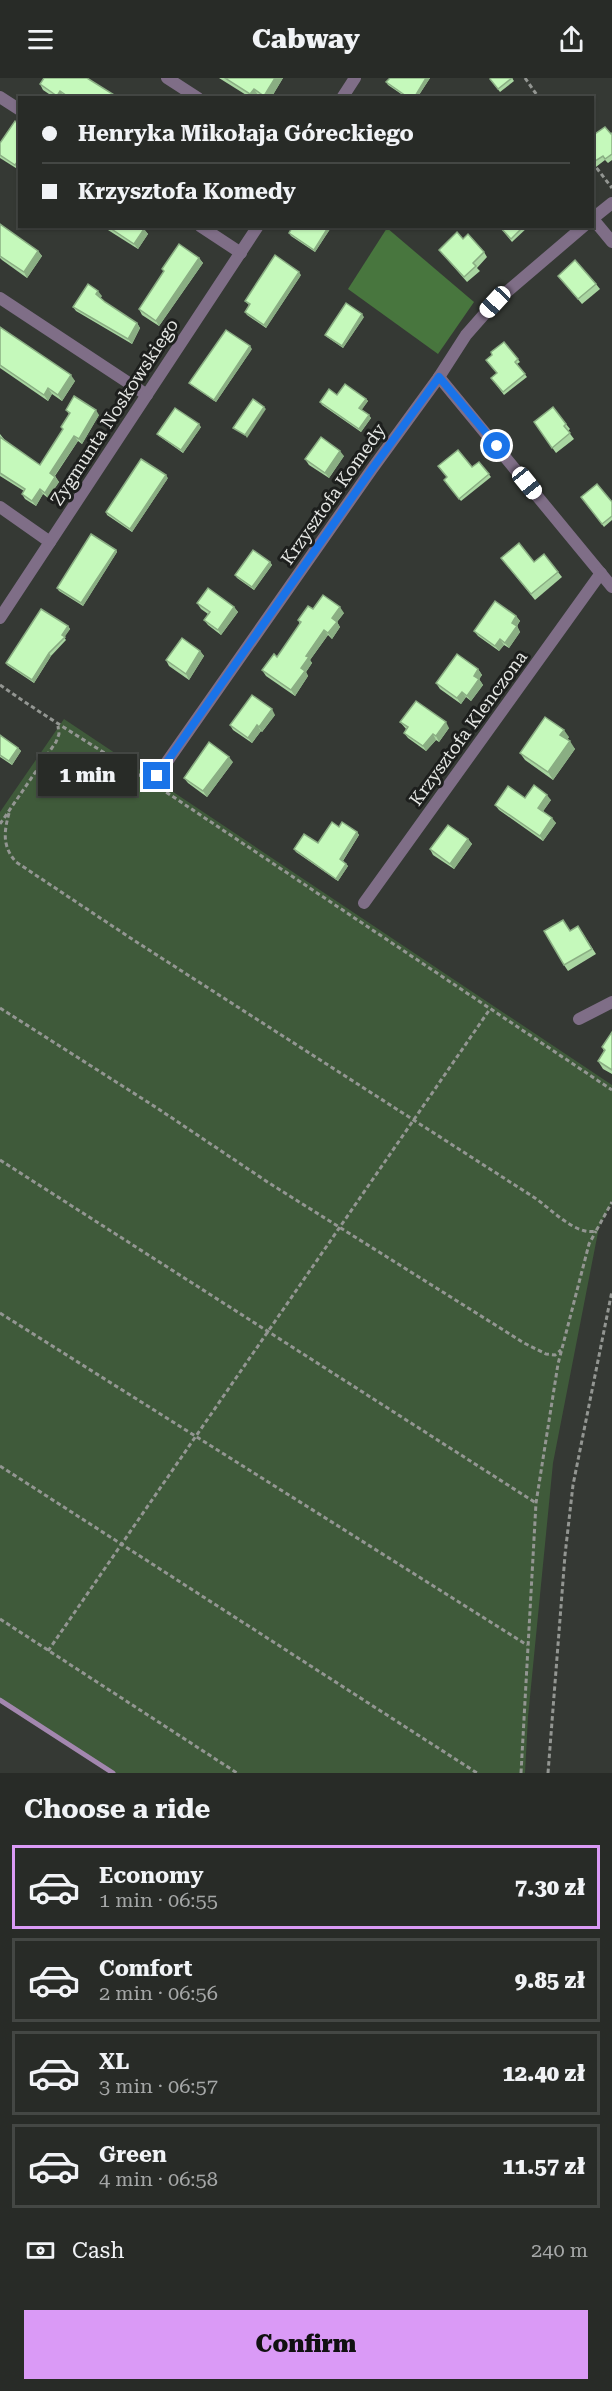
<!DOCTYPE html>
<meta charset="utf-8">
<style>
:root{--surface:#282b27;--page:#343733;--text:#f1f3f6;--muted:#a5a7a7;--line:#444744;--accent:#da9af6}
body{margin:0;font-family:"Roboto Serif",serif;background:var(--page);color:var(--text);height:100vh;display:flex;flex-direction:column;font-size:22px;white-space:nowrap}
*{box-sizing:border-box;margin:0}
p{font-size:20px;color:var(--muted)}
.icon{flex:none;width:33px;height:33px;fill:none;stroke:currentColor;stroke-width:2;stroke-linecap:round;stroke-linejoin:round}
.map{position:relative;height:1695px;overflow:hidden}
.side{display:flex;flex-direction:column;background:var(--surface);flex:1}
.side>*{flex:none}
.hud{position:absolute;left:18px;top:18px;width:576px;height:132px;border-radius:0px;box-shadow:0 2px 4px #0004,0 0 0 2px var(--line);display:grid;align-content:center;height:132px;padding:0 24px;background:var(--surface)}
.end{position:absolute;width:27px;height:27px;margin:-14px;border:8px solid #1a73e8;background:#fff;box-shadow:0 0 0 3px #fff}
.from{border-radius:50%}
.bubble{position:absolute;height:42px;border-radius:0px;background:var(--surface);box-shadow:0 2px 4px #0004,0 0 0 2px var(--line);font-size:20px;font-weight:800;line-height:42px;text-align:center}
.car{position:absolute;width:18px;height:36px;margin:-18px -9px;border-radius:8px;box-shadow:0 0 4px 2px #0007;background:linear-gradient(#fff 24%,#345 0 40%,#fff 0 76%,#345 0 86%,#fff 0)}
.hud b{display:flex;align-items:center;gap:21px;height:57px;font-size:22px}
.hud b+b{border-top:2px solid var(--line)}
.hud i{width:15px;height:15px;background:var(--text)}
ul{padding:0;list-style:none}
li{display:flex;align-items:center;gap:18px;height:84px;margin:0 12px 9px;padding:0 12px;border:3px solid var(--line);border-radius:0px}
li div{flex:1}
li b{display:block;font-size:22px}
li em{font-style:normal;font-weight:800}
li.on{border-color:var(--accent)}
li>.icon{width:54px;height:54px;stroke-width:1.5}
h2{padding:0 24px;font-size:27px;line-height:72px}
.pay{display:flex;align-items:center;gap:15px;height:66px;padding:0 24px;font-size:22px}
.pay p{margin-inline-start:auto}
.button{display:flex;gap:12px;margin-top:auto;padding:12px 24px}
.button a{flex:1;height:69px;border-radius:0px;background:var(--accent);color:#111;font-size:24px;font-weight:800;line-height:69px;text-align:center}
header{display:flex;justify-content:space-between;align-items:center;height:78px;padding:0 24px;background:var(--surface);font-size:27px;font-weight:800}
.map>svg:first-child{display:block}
.green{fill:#3f5a3a}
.forest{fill:#48763e}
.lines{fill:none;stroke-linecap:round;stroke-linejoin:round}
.stream{stroke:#a387af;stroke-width:5}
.path{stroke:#939692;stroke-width:3;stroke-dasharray:4.5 3;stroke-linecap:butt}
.minor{stroke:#7f6e87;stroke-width:12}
.wall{fill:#a9d6a1}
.shaded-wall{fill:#8aae83}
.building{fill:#c5f9bb;stroke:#8aae83;stroke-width:1.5}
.route{stroke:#1a73e8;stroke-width:8}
.labels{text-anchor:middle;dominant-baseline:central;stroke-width:6;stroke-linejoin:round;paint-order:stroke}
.street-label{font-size:18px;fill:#e5e7e4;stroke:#1d1f1d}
</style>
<header><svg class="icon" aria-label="menu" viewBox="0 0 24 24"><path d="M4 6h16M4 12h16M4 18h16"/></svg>Cabway<svg class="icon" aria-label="share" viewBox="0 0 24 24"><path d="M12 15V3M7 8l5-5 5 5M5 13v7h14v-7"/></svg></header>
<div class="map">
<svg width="612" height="1695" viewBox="0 0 612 1695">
<rect width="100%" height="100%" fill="#353934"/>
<polygon class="green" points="64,641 612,1007 612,1124 599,1149 553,1385 528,1639 525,1695 111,1695 0,1624 0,734"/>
<polygon class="forest" points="387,150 474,224 438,276 348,211"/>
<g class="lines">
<polyline class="stream" points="0,1622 113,1695"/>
<g class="path">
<polyline points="525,0 539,20"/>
<polyline points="592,84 612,110"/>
<path d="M0,607C47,640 96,669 144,700"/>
<polyline points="160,710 612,1012"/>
<path d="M9,735C4,754 2,768 16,784L135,863L535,1120C551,1131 576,1158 596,1153L612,1124"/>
<polyline points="0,746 56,664 59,656 58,648"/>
<polyline points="0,930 157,1030 269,1105 524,1265 546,1276 555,1277 561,1272"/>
<polyline points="0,1082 536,1425"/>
<polyline points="0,1235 527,1567"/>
<polyline points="0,1388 477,1695"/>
<polyline points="0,1541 237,1695"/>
<polyline points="48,1573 490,931"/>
<polyline points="521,1695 536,1425 558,1286 589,1166 596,1153"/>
<polyline points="548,1695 565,1477 573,1407 612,1213"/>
</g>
<g class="minor">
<polyline points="167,0 198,20"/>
<polyline points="0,19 20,32"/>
<polyline points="342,20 355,0"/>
<polyline points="592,141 612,125"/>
<polyline points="593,141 612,164"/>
<polyline points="200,148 241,175"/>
<polyline points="0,220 147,317"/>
<polyline points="439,299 612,509"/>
<polyline points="0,429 50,464"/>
<polyline points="0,540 258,148"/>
<polyline points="157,698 372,391 439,299 466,257 495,224 584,148"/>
<polyline points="364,825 601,495"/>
<polyline points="579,941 612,924"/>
</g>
</g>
<g class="wall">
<polygon points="219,0 283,0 271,20 262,20 258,17 256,20 251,20"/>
<polygon points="390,0 430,0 417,20 407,20 388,7 386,4"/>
<polygon points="512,0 514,3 500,14 490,1"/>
<polygon points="40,6 119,20 66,20 64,18 63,20 55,20 43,12"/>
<polygon points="20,47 20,91 19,92 0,80 0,65"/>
<polygon points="612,55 612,82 608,85 605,82 592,92 592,64"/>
<polygon points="106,148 141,148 148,156 138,171 108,152"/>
<polygon points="332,148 315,174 291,158 289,155"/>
<polygon points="499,148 529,148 512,164"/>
<polygon points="439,172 484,174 487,179 477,190 480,193 467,204"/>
<polygon points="38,173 42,178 27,200 2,182 0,180 0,178"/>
<polygon points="199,180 203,185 159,248 142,237 139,231 164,194 162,191"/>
<polygon points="301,197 266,250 247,237 245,234 249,227 245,223"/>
<polygon points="558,198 596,206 600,211 582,226"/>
<polygon points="102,218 100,220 105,224 137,245 140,250 132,266 76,233 73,229"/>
<polygon points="364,239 343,270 327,259 325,257"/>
<polygon points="0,249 75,303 62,323 52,316 48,323 0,290"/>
<polygon points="504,264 520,284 517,286 527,299 504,317 491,300 497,295 492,277"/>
<polygon points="252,271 216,324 191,307 189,305"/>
<polygon points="337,317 366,321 368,323 361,332 371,340 361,354 322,327 320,324"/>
<polygon points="66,332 99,337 82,366 78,363 55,398 59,404 48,420 43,416 36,428 25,421 22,416 24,413 0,398 0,356 4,361 4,362 40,387 63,352 61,349 69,336"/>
<polygon points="534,344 566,346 570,351 568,353 574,361 556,375"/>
<polygon points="201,349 183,375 159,358 157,356"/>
<polygon points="344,378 329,400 309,387 305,381"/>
<polygon points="479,384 491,399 461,423 444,402 472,389"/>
<polygon points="168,400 132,454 107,437 106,434"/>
<polygon points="581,419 612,424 612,442 604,449"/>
<polygon points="116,472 117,474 83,528 59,513 57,510"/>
<polygon points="501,480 534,484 558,494 562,499 535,522"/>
<polygon points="270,484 272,487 254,512 237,500 235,497"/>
<polygon points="197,525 234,529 238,534 221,557 208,547 204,542 208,536 201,531"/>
<polygon points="313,531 344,535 337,544 340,549 332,561 328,557 310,582 312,585 306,594 308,598 295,618 266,598 262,592 277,579 300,546 298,542"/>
<polygon points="516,538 520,543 517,548 520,554 509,570 504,567 499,573 478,558 474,553"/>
<polygon points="68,548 70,551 64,559 66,562 51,578 34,605 7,587 6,585"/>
<polygon points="200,573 204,578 189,602 169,588 166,582"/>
<polygon points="478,591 482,597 479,601 483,607 471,623 466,619 461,626 440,611 436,605"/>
<polygon points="275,637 262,654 261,653 252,665 233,652 230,647"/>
<polygon points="400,644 449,650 439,664 436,662 426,673 408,660 404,655 406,651"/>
<polygon points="0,657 18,670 21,673 12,687 0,679"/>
<polygon points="569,659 567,662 575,671 553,702 525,682 520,675"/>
<polygon points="233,684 207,719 188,705 184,700"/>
<polygon points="525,720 551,722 543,733 556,745 543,763 499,732 495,727"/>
<polygon points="339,749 357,754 359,757 343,783 348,788 338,803 296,774 294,771 318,765"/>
<polygon points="468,761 472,766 454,791 433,777 430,771"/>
<polygon points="570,853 582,854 596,876 568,893 564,887"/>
<polygon points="612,954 612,996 603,991 598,983 604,973 602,969"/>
</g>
<g class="shaded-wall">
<polygon points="275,0 283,0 271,20 266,20 264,18"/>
<polygon points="426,0 430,0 417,20 414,20"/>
<polygon points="254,11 258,17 256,20 253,20 250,16"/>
<polygon points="60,13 64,18 63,20 58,20 57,18"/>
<polygon points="18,83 20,85 19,92 15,87"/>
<polygon points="329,148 332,148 315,174 314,172"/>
<polygon points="144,151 148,156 138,171 134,166"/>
<polygon points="38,173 42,178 27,200 24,194"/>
<polygon points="199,180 203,185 159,248 156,243"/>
<polygon points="299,194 301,197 266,250 264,247"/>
<polygon points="98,213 102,218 100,221 96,216"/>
<polygon points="362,236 364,239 343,270 342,268"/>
<polygon points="137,245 140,250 132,266 128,261"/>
<polygon points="250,268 252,271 216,324 214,322"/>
<polygon points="71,297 75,303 62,323 58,317"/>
<polygon points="48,310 52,316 48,323 44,317"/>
<polygon points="366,321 368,323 361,333 359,330"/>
<polygon points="264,329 266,331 247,360 245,357"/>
<polygon points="96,332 99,337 82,366 79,361"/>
<polygon points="369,337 371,340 361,354 359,351"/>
<polygon points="199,346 201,349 183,375 181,372"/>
<polygon points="74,358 78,363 53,400 50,395"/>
<polygon points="340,373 344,378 329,400 325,395"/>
<polygon points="166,397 168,400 132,454 130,451"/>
<polygon points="55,399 59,404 48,420 45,415"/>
<polygon points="40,411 43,416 36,428 32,423"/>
<polygon points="116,472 117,474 83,528 81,525"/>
<polygon points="270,484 272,487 254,512 252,509"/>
<polygon points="234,529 238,534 221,557 218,552"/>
<polygon points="340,529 344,535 337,544 340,549 332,561 328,555 332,540"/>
<polygon points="516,538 520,543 515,550 512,545"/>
<polygon points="68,548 70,551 64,560 62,557"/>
<polygon points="517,548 520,554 509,570 505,565"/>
<polygon points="324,552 328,557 310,582 312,585 306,594 308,598 295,618 291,612 306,578"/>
<polygon points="500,561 504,567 499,573 495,568"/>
<polygon points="200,573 204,578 189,602 186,596"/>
<polygon points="49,575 51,578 34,605 32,602"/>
<polygon points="478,591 482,597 478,603 474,598"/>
<polygon points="479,601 483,607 471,623 467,618"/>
<polygon points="462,614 466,619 461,626 457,620"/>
<polygon points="272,631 275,637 262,654 259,649"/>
<polygon points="446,644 449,650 439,664 436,658"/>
<polygon points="257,647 261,653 252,665 248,660"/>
<polygon points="564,652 569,659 566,664 560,657"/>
<polygon points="433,656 436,662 426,673 423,668"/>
<polygon points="570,663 575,671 553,702 548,694"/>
<polygon points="18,670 21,673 12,687 9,683"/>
<polygon points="229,679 233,684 207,719 203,713"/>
<polygon points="547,717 551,722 542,735 538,730"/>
<polygon points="552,740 556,745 543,763 540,758"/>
<polygon points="357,754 359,757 342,784 340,781"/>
<polygon points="468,761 472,766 454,791 450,786"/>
<polygon points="346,786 348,788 338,803 336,801"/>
</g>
<g class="building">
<polygon points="44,0 87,0 119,20 70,20 60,13 57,18 40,6"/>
<polygon points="225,0 275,0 264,18 254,11 250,16"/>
<polygon points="390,0 426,0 414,20 409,20 386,4"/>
<polygon points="491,0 512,0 498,11 490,1"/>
<polygon points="15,43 20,47 20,84 18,83 15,87 0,77 0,65"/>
<polygon points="605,49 611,56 612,55 612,76 605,81 603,78 592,85 592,58"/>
<polygon points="0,146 38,173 24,194 0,178"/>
<polygon points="107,148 141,148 144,151 134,166"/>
<polygon points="293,148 329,148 314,172 289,155"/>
<polygon points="499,148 524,148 511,161"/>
<polygon points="457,154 463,161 468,156 484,174 473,185 476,188 464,199 439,172"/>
<polygon points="179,166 199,180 156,243 139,231 164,193 162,191"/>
<polygon points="275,177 299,194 264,247 245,234 250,226 245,223"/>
<polygon points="575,182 596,206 578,221 558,198"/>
<polygon points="88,206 98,213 96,216 105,224 137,245 128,261 73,229"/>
<polygon points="346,225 362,236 342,268 325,257"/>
<polygon points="0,249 71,297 58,317 48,310 44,317 0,287"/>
<polygon points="226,252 250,268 214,322 189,305"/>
<polygon points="504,264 518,281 515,284 525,296 503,314 491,300 497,295 486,282 492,277 491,274"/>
<polygon points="345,306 366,321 359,330 369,337 359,351 320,324 329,311 337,317"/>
<polygon points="74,318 96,332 79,361 74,358 50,395 55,399 45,415 40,411 32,423 22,416 25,411 0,395 0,359 40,387 63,351 61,349 70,335 66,332"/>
<polygon points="253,321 264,329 245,357 233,350"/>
<polygon points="553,329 566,346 564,348 570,355 552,370 534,344"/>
<polygon points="175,330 199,346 181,372 157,356"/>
<polygon points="321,359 340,373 325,395 305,381"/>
<polygon points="458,372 472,389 479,384 489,396 459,421 444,402 447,399 438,388"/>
<polygon points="141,381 166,397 130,451 106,434"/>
<polygon points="597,406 612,424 612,438 602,446 581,419"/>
<polygon points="91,456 116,472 81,525 57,510"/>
<polygon points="519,465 534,484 544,476 558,494 531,516 501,480"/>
<polygon points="253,472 270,484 252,509 235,497"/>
<polygon points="208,510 234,529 218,552 204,542 210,534 197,525"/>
<polygon points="323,517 340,529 332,540 337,544 328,555 324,552 306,578 309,579 301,590 305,593 291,612 262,592 274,576 277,579 301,544 298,542 308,528 313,531"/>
<polygon points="495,523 516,538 512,545 517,548 505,565 500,561 495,568 474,553"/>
<polygon points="41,531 68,548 62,557 65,559 49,575 32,602 6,585"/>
<polygon points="182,560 200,573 186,596 166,582"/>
<polygon points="457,576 478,591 474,598 479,601 467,618 462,614 457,620 436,605"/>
<polygon points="252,617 272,631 259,649 257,647 248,660 230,647"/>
<polygon points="416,623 446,644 436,658 433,656 423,668 404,655 408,649 400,644"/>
<polygon points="545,639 564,652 560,657 570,663 548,694 520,675"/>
<polygon points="0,657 18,670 9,683 0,677"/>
<polygon points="209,664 229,679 203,713 184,700"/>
<polygon points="534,707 547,717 538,730 552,740 540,758 495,727 508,708 525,720"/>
<polygon points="332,744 339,749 342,744 357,754 340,781 346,786 336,801 294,771 304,756 318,765"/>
<polygon points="448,747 468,761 450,786 430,771"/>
<polygon points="563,842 570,853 578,848 592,871 564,887 544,853"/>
<polygon points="612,954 612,992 598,983 605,972 602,969"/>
</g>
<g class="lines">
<polyline class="route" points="157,698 372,391 439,299 497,368"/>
</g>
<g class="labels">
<g class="street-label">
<text transform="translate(114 334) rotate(-57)">Zygmunta Noskowskiego</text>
<text transform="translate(333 416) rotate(-55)">Krzysztofa Komedy</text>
<text transform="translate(468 650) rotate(-54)">Krzysztofa Klenczona</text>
</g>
</g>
</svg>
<i class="end from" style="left:497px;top:368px"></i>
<i class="end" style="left:157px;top:698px"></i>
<div class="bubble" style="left:38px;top:676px;width:99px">1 min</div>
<i class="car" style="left:495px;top:224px;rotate:223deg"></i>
<i class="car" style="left:527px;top:405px;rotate:141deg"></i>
<div class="hud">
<b><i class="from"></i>Henryka Mikołaja Góreckiego</b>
<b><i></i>Krzysztofa Komedy</b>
</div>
</div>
<section class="side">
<h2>Choose a ride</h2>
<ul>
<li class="on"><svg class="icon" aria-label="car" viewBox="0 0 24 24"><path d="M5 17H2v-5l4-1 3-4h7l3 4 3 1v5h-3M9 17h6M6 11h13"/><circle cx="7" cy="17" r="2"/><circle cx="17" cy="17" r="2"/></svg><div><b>Economy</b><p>1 min · 06:55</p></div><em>7.30 zł</em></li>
<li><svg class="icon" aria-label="car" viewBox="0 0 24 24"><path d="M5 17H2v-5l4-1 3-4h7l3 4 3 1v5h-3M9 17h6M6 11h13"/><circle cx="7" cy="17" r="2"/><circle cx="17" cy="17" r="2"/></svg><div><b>Comfort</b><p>2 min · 06:56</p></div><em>9.85 zł</em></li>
<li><svg class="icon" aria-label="car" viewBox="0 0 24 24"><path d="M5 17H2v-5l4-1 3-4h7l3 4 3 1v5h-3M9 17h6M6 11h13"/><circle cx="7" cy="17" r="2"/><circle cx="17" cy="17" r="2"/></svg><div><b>XL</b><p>3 min · 06:57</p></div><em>12.40 zł</em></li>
<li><svg class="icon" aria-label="car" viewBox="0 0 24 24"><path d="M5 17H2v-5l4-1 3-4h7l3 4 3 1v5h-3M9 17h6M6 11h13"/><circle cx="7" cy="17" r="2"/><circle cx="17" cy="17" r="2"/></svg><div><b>Green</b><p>4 min · 06:58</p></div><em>11.57 zł</em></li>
</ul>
<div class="pay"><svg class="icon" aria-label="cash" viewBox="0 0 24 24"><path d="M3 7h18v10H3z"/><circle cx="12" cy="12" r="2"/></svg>Cash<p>240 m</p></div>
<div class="button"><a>Confirm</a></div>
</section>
